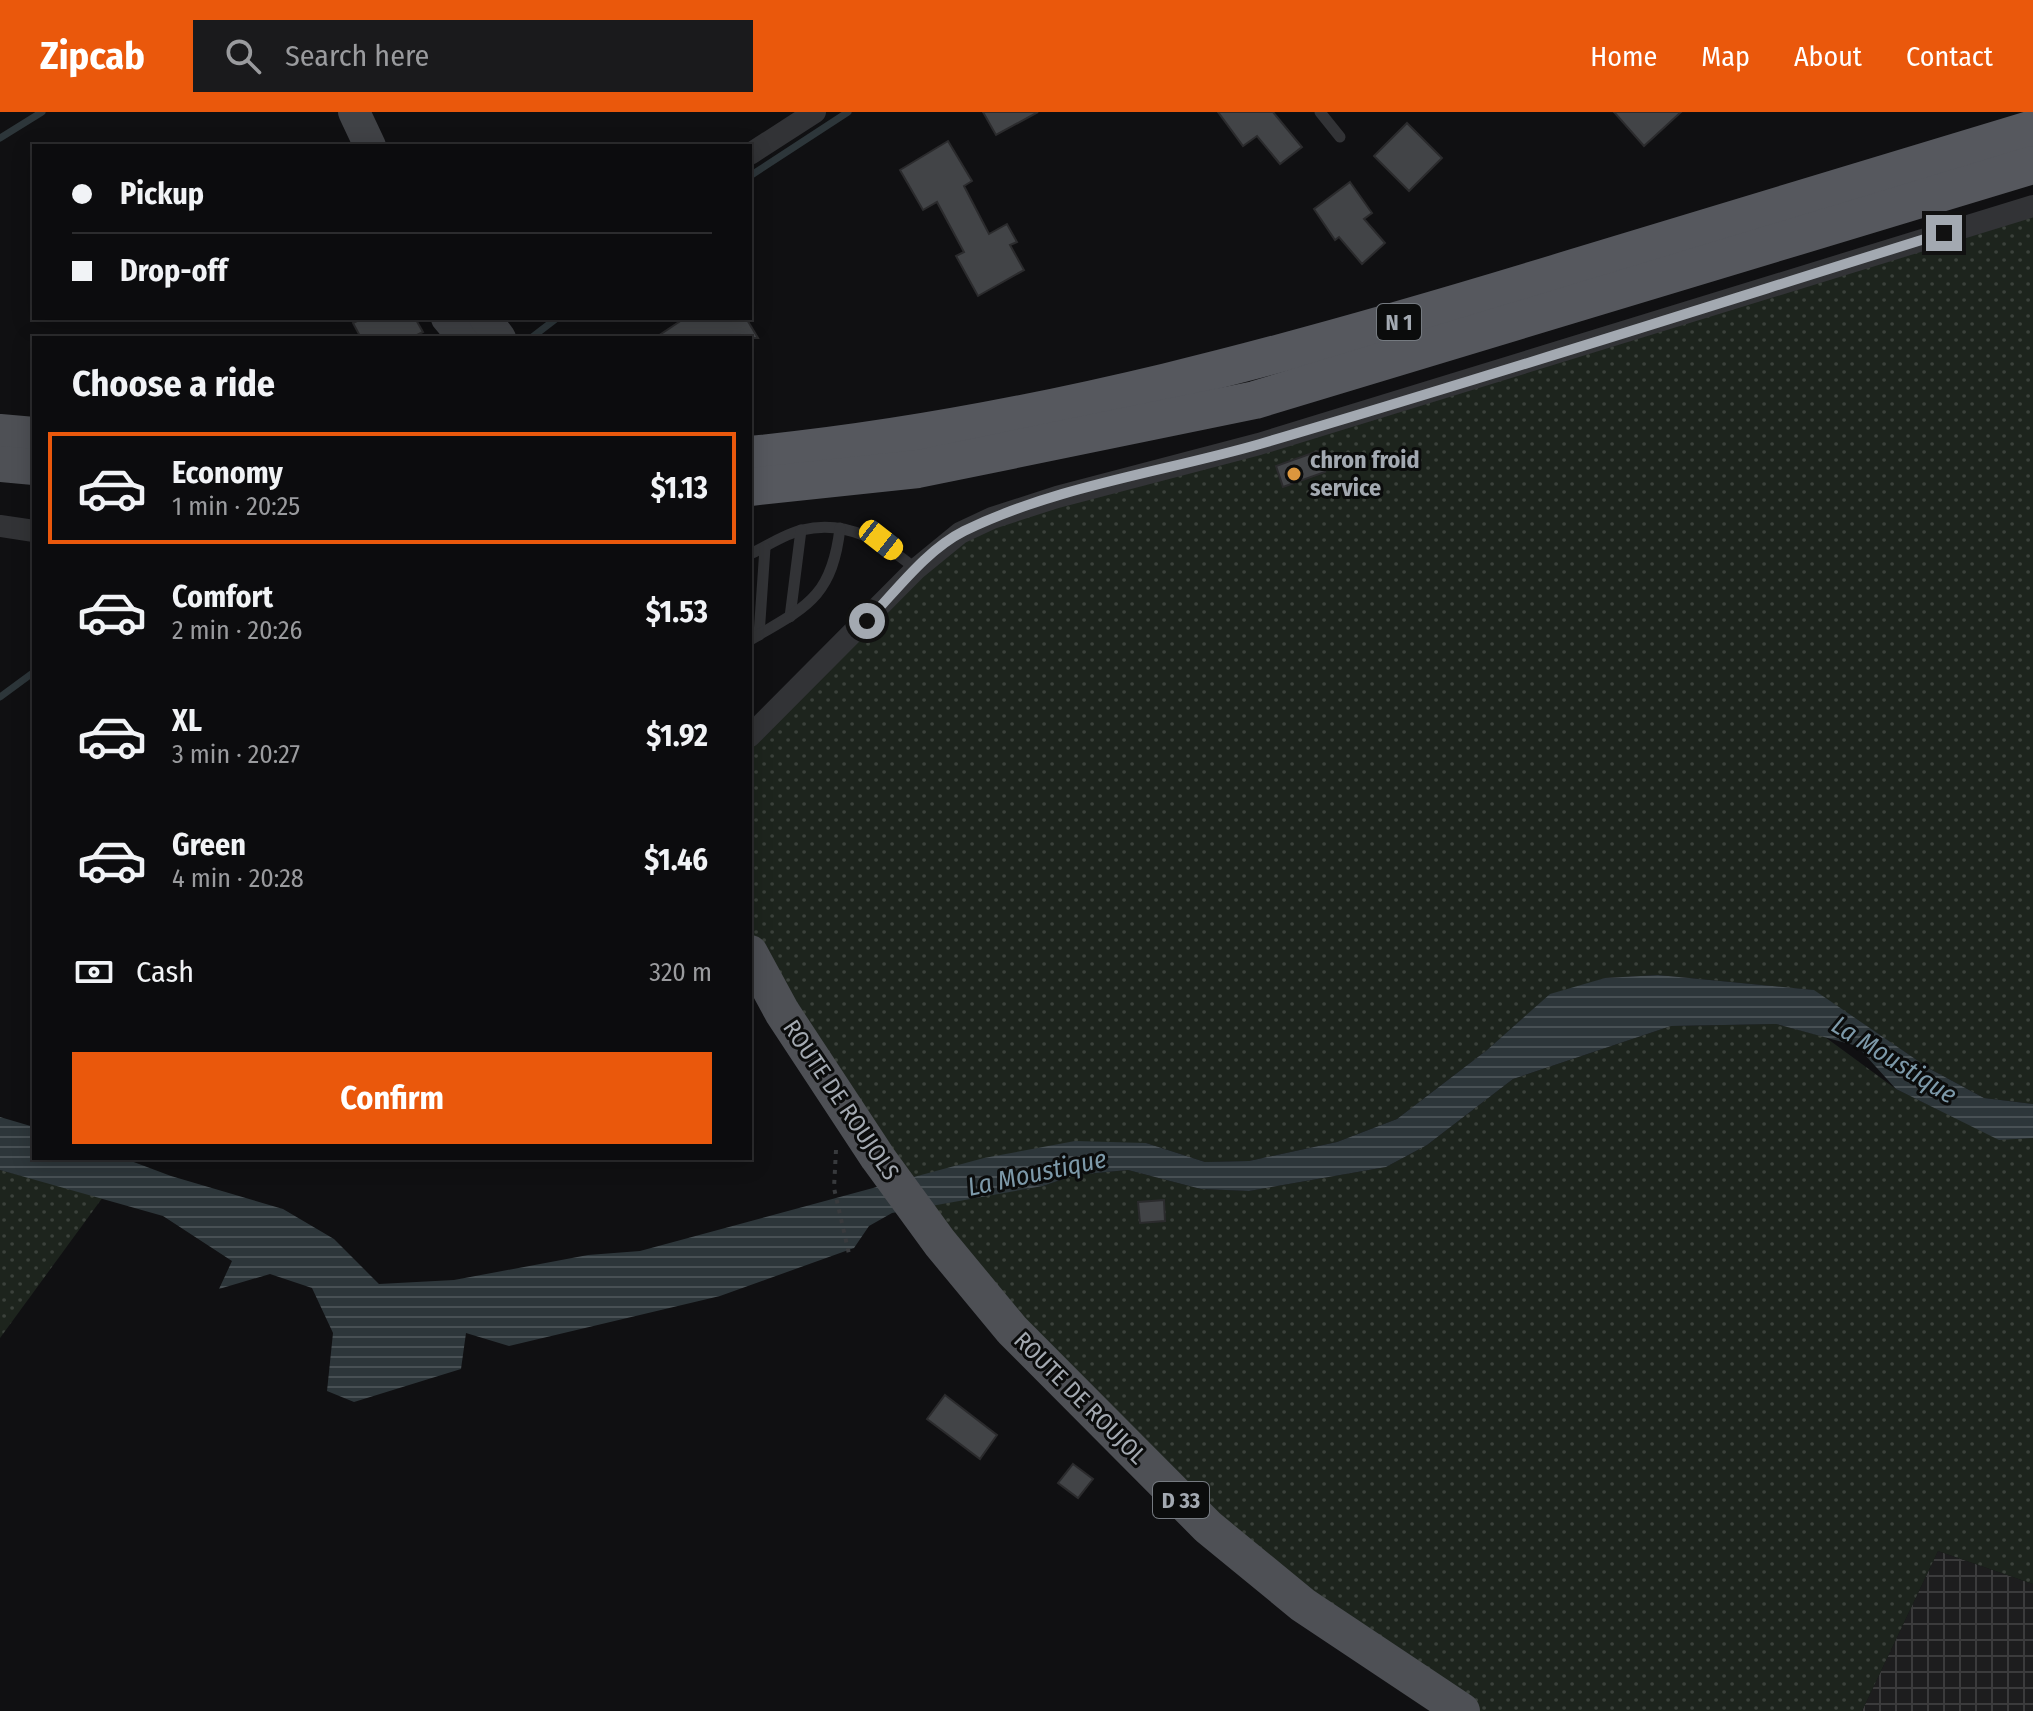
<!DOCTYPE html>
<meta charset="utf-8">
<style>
:root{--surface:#0c0c0e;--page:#1a1a1c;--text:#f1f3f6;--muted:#9a9b9e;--line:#2c2c2e;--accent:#ea580c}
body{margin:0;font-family:"Fira Sans Condensed",sans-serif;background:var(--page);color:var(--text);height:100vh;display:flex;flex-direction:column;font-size:30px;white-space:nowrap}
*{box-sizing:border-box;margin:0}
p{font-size:26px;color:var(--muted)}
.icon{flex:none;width:44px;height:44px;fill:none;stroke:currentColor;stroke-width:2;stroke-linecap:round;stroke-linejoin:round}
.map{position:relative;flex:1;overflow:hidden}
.drawer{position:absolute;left:32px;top:224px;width:720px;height:824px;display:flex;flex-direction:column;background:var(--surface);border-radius:0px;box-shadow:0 4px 20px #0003,0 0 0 2px var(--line)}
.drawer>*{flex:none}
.banner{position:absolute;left:32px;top:32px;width:720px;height:176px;border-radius:0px;box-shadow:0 4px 20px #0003,0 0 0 2px var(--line);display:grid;align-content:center;height:176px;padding:0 40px;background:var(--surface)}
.end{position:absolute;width:36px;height:36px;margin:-18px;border:10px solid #a3a9b1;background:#111;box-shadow:0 0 0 4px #111}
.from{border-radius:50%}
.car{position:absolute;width:24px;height:48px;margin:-24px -12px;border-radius:10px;box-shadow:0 0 6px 2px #0007;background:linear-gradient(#f5c518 24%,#345 0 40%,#f5c518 0 76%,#345 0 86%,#f5c518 0)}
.banner b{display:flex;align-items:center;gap:28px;height:76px;font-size:30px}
.banner b+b{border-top:2px solid var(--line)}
.banner i{width:20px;height:20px;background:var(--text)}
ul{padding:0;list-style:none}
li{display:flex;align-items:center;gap:24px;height:112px;margin:0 16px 12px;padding:0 24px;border:4px solid transparent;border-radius:0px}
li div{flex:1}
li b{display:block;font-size:30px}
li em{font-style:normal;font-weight:700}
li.current{border-color:var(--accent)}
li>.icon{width:72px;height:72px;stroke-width:1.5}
h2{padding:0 40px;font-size:36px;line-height:96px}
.pay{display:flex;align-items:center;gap:20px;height:88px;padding:0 40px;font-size:30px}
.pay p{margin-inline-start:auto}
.primary-button{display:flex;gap:16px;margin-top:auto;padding:16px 40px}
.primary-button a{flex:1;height:92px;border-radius:0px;background:var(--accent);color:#fff;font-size:32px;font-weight:700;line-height:92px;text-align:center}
header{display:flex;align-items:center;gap:48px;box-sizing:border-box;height:112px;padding:0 40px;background:var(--accent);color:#fff}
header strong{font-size:38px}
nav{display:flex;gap:44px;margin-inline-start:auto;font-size:28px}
.search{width:560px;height:72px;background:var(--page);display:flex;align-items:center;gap:20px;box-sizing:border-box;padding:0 28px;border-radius:0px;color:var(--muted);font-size:30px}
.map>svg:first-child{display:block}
.industrial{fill:url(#industrial-grid)}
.grass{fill:url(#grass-dots)}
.water{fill:url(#water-rules)}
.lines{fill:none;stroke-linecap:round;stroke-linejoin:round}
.stream{stroke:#2d363a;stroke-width:7}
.building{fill:#424447;stroke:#2b2b2d;stroke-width:2}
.path{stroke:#383a3d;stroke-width:4;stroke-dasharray:4 6;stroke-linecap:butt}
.service{stroke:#323336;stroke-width:11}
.minor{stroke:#323336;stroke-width:22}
.secondary{stroke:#404246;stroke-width:32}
.primary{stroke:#4e5055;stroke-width:36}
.trunk{stroke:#56585e;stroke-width:38}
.route{stroke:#a3a9b1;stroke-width:10}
.poi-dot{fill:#db963e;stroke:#0b0c0c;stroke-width:3}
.labels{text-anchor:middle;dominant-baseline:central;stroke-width:6;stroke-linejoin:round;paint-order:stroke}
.shield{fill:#0b0c0c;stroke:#757a80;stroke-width:2}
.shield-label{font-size:22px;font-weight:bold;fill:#a3a9b1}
.poi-label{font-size:24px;font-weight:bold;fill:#a3a9b1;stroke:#0b0c0c;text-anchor:start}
.street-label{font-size:24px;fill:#a3a9b1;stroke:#0b0c0c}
.water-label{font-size:26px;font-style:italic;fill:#7d99a9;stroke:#0b0c0c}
</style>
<header>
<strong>Zipcab</strong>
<div class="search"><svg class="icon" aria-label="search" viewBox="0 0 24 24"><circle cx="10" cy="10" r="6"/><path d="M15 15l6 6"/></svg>Search here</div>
<nav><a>Home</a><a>Map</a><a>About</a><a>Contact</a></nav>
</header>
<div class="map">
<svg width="2033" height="1599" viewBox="0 0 2033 1599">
<defs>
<pattern id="industrial-grid" width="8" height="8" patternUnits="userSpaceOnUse" patternTransform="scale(2)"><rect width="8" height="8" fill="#1d1d1e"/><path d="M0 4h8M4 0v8" fill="none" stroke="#3b3b3c"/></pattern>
<pattern id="grass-dots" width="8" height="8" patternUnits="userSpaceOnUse" patternTransform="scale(2)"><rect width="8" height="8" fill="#1d241d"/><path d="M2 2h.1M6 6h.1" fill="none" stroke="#3b413b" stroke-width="1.8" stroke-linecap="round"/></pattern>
<pattern id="water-rules" width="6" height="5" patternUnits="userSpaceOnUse" patternTransform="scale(2)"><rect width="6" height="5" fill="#2d363a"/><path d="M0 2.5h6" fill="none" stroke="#485054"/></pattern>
</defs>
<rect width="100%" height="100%" fill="#101012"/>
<polygon class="industrial" points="1938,1439 2033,1472 2033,1599 1862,1599"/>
<g class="grass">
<polygon points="2033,94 2033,992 1984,986 1930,957 1813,878 1658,863 1605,866 1545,887 1487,938 1397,1007 1337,1030 1249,1049 1205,1050 1146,1031 905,1066 750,836 750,624 960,421"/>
<polygon points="1776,912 1825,925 1896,977 1999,1027 2033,1026 2033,1472 1938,1439 1862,1599 1462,1599 1109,1317 927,1093 1043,1074 1075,1063 1128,1058 1201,1077 1249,1079 1386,1055 1427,1033 1513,967 1671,914"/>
<polygon points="0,1058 103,1085 0,1226"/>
</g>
<polygon class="water" points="1658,863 1814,878 1930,957 1984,986 2033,992 2033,1026 1999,1028 1896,977 1857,934 1776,912 1671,914 1513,967 1427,1033 1386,1055 1249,1079 1201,1077 1128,1058 1075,1063 1043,1074 892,1101 869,1114 854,1136 720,1184 509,1234 466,1221 461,1257 354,1290 327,1279 333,1221 312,1176 270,1162 219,1177 232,1149 163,1104 0,1058 0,1005 34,1015 34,1046 123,1046 171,1064 283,1097 334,1127 379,1172 454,1168 588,1143 640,1139 984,1046 1075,1029 1146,1031 1205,1050 1249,1049 1337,1030 1397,1007 1487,938 1550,882 1605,866"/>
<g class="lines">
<g class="stream">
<polyline points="0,26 42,0"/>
<polyline points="750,64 848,0"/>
<polyline points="531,226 557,206"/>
<polyline points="0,585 34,560"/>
</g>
</g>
<g class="building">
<polygon points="983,0 1038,0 996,23"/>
<polygon points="1218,0 1273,0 1302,35 1280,52 1257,24 1243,34"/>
<polygon points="1614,0 1681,0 1644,34"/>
<polygon points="1407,11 1442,46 1409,79 1374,44"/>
<polygon points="948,29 972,69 964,74 989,122 1007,112 1017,130 1010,133 1024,158 978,184 956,144 964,140 937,90 923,98 900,58"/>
<polygon points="1350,70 1372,101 1364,107 1385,131 1362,152 1339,125 1335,128 1314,97"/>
<polygon points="363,206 415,206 423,220 411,226 361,226 353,211"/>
<polygon points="685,206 746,206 758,226 655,226"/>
<polygon points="1318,339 1325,360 1283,375 1276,354"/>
<polygon points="1164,1088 1165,1109 1140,1111 1138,1090"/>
<polygon points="945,1283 997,1323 980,1347 927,1307"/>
<polygon points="1073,1352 1093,1367 1078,1386 1058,1371"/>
</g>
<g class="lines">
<polyline class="path" points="836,1038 834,1076 849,1142"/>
<g class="service">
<polyline points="1320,0 1340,25"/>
<path d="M750,442C766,435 784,422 802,418C847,407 883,430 916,457"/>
<polyline points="790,505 801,418"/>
<polyline points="759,523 765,436"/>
<path d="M750,528C806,495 832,486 840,416"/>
</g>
<g class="minor">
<polyline points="750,42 815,0"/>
<polyline points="0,414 34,419"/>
<polyline points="750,624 916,457 960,421 992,406 1057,385 1259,332 2033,94"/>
</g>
<g class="secondary">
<polyline points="354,0 370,34"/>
<polyline points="447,206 464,226"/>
<polyline points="485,206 500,226"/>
</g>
<g class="primary">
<polyline points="0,320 34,323"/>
<polyline points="0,352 34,355"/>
<polyline points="750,841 782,900 878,1046 940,1131 1012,1218 1208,1415 1303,1493 1462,1599"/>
</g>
<g class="trunk">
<path d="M750,343C1033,315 1303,239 1574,156C1727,110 1880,63 2033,17"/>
<polyline points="750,375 918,357 1255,288 2033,53"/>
</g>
</g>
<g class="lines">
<path class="route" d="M867,509C896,479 926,438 964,419C1056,374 1163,360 1260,332C1489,265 1716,192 1944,121"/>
</g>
<circle class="poi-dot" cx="1294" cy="362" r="8"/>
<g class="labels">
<g class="shield">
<rect x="1377" y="192" width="44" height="36" rx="6"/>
<rect x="1153" y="1370" width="56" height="36" rx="6"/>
</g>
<g class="shield-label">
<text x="1399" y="210">N 1</text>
<text x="1181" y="1388">D 33</text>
</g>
<g class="poi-label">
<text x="1310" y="348">chron froid<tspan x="1310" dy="28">service</tspan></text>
</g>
<g class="street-label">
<text transform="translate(841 988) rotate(56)">ROUTE DE ROUJOLS</text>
<text transform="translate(1080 1286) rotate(45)">ROUTE DE ROUJOL</text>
</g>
<g class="water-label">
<text transform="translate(1894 948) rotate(32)">La Moustique</text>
<text transform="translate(1037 1061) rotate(-12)">La Moustique</text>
</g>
</g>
</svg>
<i class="end from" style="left:867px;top:509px"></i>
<i class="end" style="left:1944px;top:121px"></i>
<i class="car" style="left:881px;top:428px;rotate:128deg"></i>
<div class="banner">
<b><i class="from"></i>Pickup</b>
<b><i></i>Drop-off</b>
</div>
<section class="drawer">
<h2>Choose a ride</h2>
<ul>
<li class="current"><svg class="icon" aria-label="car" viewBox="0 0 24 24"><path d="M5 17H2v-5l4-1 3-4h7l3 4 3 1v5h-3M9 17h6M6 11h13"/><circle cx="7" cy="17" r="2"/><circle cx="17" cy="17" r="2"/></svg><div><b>Economy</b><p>1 min · 20:25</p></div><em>$1.13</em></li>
<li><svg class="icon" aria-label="car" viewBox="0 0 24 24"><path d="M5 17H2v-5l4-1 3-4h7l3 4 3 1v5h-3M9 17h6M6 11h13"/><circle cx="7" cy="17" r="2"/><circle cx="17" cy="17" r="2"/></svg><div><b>Comfort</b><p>2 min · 20:26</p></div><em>$1.53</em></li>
<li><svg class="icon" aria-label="car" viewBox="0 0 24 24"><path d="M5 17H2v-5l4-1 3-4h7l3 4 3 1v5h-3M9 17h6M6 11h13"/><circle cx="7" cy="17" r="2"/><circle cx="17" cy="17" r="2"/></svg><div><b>XL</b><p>3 min · 20:27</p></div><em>$1.92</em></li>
<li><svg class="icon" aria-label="car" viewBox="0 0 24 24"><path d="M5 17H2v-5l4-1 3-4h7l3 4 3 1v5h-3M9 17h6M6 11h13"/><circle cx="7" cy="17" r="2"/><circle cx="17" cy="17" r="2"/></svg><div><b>Green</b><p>4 min · 20:28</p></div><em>$1.46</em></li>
</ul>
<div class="pay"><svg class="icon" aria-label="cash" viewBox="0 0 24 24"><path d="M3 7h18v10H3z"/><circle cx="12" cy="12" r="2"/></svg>Cash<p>320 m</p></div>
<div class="primary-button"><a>Confirm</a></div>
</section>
</div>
